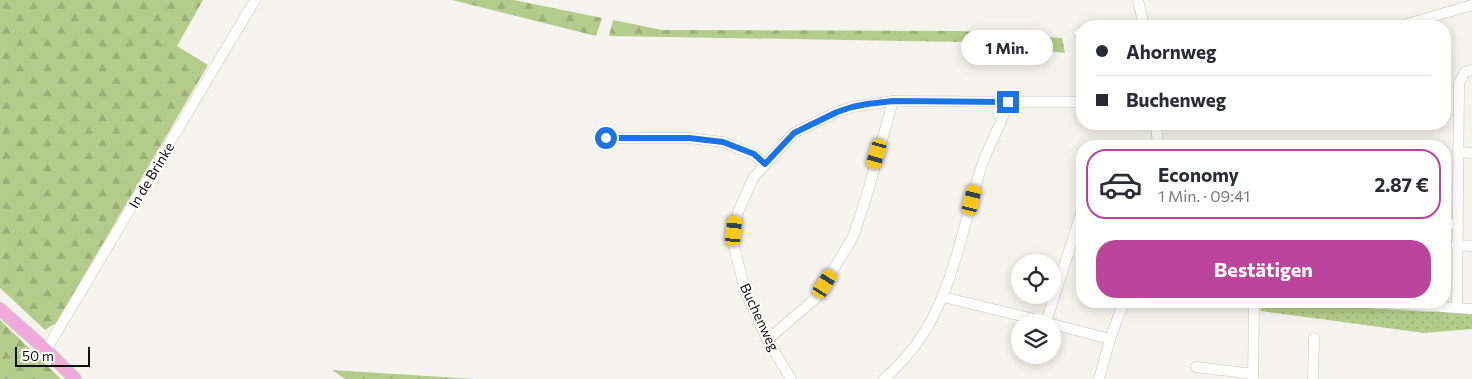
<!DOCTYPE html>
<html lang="de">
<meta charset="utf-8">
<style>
:root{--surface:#fff;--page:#f7f7f7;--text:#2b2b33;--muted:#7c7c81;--line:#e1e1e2;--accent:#bc459c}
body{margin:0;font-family:Commissioner,sans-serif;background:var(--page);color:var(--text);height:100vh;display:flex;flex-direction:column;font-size:19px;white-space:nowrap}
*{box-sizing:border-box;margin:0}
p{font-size:16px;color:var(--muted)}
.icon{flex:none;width:28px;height:28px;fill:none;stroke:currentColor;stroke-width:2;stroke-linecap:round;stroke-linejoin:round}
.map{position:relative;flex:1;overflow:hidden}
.details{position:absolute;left:1076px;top:140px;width:375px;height:168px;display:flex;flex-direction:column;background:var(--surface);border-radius:20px;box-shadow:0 2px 12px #0003}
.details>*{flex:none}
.guide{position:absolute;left:1076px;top:20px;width:375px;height:110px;border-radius:20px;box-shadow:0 2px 12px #0003;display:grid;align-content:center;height:110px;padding:0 20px;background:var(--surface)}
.buttons{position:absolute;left:1011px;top:254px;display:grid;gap:10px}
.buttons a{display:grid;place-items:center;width:50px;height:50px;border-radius:50%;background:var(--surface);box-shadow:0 2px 12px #0003;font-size:25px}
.scale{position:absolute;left:15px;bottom:12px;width:75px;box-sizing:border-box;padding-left:5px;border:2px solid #100f0e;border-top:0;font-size:14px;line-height:18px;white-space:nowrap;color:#100f0e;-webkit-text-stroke:4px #fff;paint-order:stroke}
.end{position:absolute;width:22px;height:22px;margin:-11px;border:6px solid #1a73e8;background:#fff;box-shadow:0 0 0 2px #fff}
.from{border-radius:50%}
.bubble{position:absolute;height:35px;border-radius:18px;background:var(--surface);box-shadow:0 2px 12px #0003;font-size:16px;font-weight:700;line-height:35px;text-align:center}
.car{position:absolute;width:15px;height:30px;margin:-15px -8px;border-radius:6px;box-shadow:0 0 4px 1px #0007;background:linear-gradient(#f5c518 24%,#345 0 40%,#f5c518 0 76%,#345 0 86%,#f5c518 0)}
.guide b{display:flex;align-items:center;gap:18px;height:48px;font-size:19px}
.guide b+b{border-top:1px solid var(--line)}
.guide i{width:12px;height:12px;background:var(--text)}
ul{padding:9px 0 0;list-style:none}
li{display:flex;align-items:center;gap:15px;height:70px;margin:0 10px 8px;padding:0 10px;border:2px solid transparent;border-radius:20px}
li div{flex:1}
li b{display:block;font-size:19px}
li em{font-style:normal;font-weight:700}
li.selected{border-color:var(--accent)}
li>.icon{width:45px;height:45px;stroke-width:1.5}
.button{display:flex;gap:10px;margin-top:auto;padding:10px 20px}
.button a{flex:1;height:58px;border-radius:20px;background:var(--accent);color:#fff;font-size:20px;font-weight:700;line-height:58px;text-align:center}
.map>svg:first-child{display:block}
.grass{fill:url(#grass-dots)}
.forest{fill:url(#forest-firs)}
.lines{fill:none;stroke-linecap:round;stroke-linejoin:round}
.minor-casing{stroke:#c5c3be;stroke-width:11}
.major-casing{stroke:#cfcfcf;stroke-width:14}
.minor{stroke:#fff;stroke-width:10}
.major{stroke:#f0a9d9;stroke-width:12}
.route{stroke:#1a73e8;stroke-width:6}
.labels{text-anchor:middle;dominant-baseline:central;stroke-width:4;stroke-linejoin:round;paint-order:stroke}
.street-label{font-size:14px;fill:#100f0e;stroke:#fff}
</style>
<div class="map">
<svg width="1472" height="379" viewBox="0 0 1472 379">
<defs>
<pattern id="grass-dots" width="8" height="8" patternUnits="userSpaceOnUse" patternTransform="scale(1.25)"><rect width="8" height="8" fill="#b4cc8b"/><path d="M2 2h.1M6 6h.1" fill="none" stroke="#9aae77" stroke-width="1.8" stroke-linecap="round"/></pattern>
<pattern id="forest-firs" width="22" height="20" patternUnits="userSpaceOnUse" patternTransform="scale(1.25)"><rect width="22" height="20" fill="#b4cc8b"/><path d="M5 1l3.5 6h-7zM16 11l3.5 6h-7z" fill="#9aae77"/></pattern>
</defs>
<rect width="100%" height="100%" fill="#f5f3ee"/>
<polygon class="grass" points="1260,301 1322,301 1353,307 1428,312 1472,312 1472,329 1424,333 1261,311"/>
<g class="forest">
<polygon points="0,0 203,0 177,46 208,65 56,323 45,330 0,288"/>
<polygon points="452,0 514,0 602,18 596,36"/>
<polygon points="613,20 662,30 961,31 1062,38 1065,53 962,42 609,36"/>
<polygon points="0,320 61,379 0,379"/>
<polygon points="332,370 474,379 345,379"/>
</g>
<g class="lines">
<defs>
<g id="minor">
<polyline points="1138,0 1144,26"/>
<polyline points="1400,26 1472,5"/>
<polyline points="1079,33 1082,34"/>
<polyline points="1156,124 1158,146"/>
<polyline points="606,138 689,138 723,142 753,154 765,164"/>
<polyline points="1458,152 1472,153"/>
<polyline points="1445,224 1456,224"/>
<polyline points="1456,245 1472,246"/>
<polyline points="943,297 1046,322 1082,211"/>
<polyline points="1355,301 1472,309"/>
<polyline points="1457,308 1459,83 1465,72 1472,70"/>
<polyline points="1052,324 1110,339"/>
<polyline points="767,339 774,334 816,298 853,237 866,198 893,101"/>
<polyline points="46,350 255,0"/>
<polyline points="1196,367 1253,374"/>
<polyline points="791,379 767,339 745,291 733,242 738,212 753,178 794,133 837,112 852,107 893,101 1082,102"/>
<path d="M884,379C952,321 956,244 982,165C989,144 1002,124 1008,102"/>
<polyline points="1099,379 1110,339 1124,301"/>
<polyline points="1253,379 1254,301"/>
<polyline points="1313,379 1314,338"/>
</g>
<polyline id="major" points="0,309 46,350 75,379"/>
</defs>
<use href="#minor" class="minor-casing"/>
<use href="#major" class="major-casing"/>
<use href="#minor" class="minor"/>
<use href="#major" class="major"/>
</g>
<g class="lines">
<polyline class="route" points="606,138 689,138 723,142 754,154 765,164 794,133 837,112 852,107 867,104 893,101 1008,102"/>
</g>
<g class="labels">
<g class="street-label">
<text transform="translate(151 175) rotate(-59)">In de Brinke</text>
<text transform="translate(760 317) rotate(65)">Buchenweg</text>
</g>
</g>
</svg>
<div class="buttons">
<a><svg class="icon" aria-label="locate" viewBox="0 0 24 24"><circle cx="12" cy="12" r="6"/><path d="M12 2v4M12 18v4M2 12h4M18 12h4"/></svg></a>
<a><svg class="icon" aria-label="layers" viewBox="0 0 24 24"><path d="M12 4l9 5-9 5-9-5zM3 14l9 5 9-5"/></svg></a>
</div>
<div class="scale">50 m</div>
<i class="end from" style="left:606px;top:138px"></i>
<i class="end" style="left:1008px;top:102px"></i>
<div class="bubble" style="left:961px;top:30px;width:92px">1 Min.</div>
<i class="car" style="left:877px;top:154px;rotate:196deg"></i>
<i class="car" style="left:972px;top:200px;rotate:14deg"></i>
<i class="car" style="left:734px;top:231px;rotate:6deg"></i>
<i class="car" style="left:825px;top:284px;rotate:32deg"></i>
<div class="guide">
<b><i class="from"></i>Ahornweg</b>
<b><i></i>Buchenweg</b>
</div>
<section class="details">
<ul>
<li class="selected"><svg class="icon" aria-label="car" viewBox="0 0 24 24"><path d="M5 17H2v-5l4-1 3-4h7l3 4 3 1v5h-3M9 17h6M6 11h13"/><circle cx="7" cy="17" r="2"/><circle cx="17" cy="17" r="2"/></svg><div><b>Economy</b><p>1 Min. · 09:41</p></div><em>2.87 €</em></li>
</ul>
<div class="button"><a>Bestätigen</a></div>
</section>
</div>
